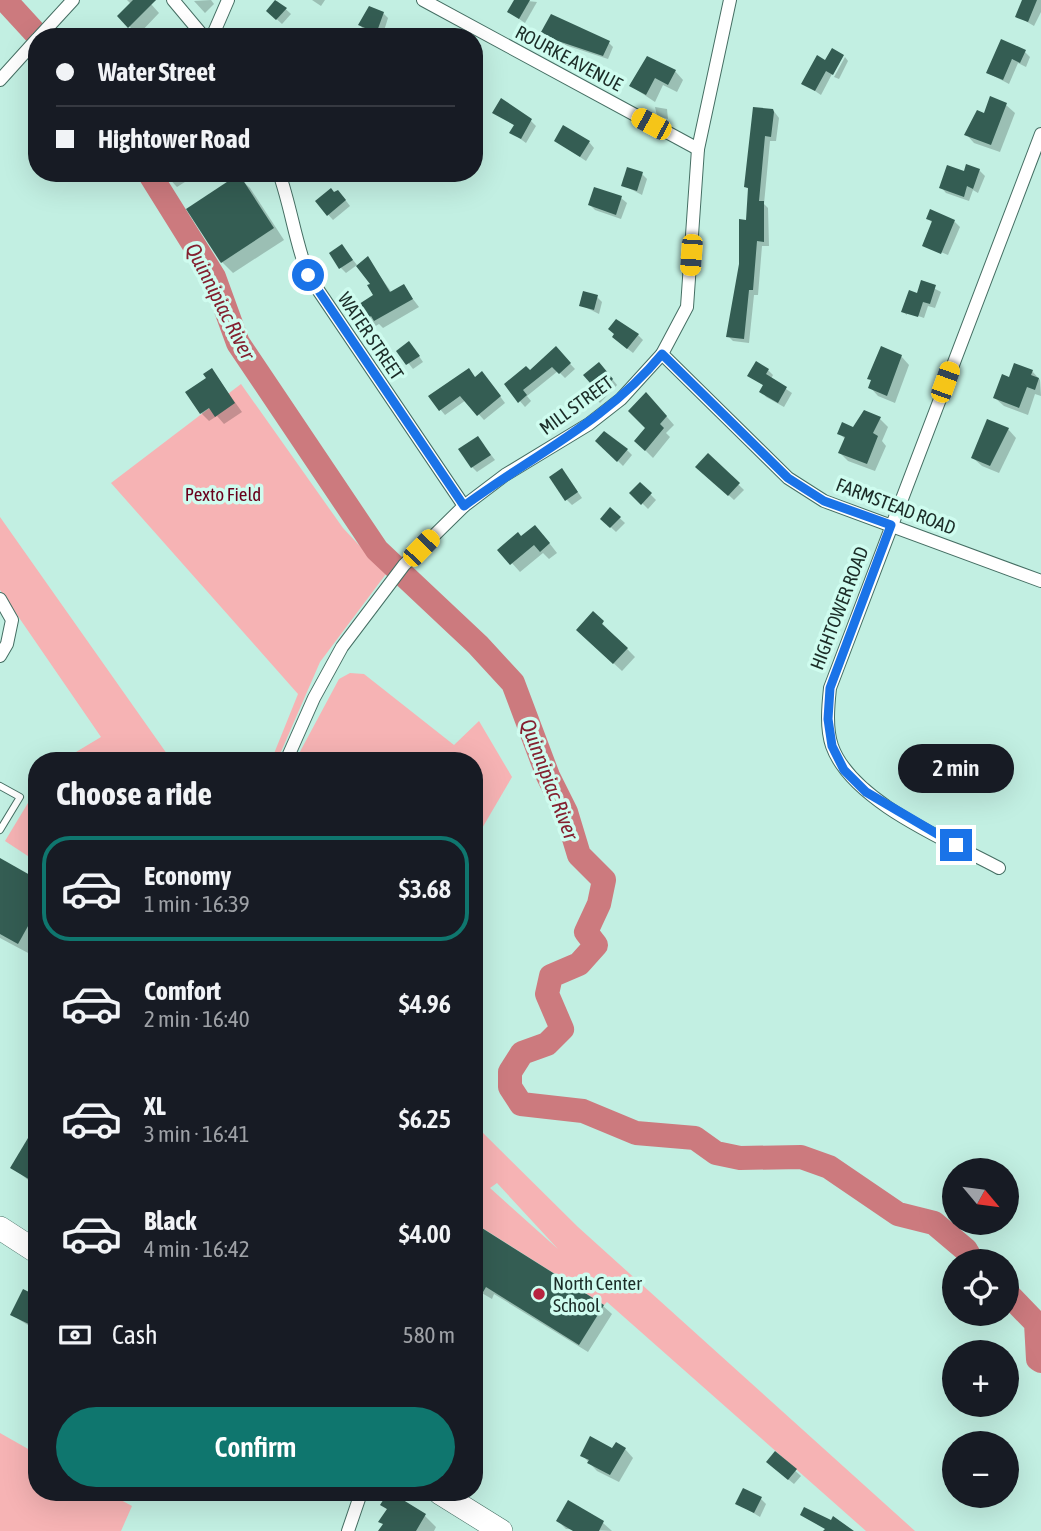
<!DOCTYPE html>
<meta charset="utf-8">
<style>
:root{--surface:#171b24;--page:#20242c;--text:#f1f3f6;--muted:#9ea1a6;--line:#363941;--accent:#0f766e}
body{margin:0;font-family:"Asap Condensed",sans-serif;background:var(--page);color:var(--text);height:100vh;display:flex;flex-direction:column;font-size:26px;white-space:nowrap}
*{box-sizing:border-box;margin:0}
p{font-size:23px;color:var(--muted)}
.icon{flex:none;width:38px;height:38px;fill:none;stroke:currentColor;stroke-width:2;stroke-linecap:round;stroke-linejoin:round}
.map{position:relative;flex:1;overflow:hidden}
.sheet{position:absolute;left:28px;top:752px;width:455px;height:749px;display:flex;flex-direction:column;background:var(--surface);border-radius:28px;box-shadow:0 7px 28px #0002}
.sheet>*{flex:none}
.banner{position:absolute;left:28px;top:28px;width:455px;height:154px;border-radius:28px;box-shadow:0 7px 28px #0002;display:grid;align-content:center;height:154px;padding:0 28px;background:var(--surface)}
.needle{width:46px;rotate:119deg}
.fabs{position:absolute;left:942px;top:1158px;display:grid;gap:14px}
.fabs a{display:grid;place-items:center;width:77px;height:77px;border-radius:50%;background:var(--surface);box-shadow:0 7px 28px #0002;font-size:35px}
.end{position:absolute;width:32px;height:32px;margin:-16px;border:9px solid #1a73e8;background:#fff;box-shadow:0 0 0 4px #fff}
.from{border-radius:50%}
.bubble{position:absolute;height:49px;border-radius:24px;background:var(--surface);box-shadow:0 7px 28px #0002;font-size:23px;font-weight:600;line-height:49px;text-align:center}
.car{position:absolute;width:21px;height:42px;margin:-21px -10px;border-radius:9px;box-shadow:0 0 5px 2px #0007;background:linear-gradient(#f5c518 24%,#345 0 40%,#f5c518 0 76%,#345 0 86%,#f5c518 0)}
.banner b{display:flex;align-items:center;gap:24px;height:66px;font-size:26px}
.banner b+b{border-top:2px solid var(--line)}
.banner i{width:18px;height:18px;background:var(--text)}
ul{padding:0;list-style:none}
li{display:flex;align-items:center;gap:21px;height:105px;margin:0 14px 10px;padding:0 14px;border:4px solid transparent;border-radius:28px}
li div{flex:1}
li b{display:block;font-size:26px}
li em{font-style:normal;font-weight:600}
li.on{border-color:var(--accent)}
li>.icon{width:63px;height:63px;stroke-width:1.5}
h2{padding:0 28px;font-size:32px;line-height:84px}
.pay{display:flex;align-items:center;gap:18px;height:77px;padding:0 28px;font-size:26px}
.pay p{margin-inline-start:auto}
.primary-button{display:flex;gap:14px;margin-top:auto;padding:14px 28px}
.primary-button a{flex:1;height:80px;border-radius:42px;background:var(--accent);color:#fff;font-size:28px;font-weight:600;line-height:80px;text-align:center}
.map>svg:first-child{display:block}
.green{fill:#f6b3b4;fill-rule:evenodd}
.shadow{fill:#0003}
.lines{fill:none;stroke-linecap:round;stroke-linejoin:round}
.river{stroke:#cc7a7e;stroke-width:24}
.building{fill:#345d53}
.lane-casing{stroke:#456e63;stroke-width:8}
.street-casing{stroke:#456e63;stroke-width:14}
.highway-casing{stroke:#456e63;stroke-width:24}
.lane{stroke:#fff;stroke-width:6}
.street{stroke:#fff;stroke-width:12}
.highway{stroke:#fff;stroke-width:23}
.route{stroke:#1a73e8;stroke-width:9}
.poi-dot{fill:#b6243f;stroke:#cffcef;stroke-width:2.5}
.labels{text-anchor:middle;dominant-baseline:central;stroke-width:7;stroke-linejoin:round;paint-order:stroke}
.street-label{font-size:19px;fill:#1b2c27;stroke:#cffcef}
.park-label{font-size:19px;fill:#69001b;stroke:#cffcef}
.poi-label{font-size:19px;fill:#1b2c27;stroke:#cffcef;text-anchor:start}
.water-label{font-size:21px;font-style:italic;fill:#842130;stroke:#cffcef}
</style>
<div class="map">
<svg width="1041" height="1531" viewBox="0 0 1041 1531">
<rect width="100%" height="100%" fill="#c2efe2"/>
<g class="green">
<polygon points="0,0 18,0 35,19 22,35 0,8"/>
<polygon points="241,384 343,528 386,574 320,662 277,761 271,761 298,694 111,483"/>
<polygon points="0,517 172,761 61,761 101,737 0,590"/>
<polygon points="350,673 364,674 454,745 479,721 512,777 474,842 474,761 295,761 339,679"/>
<polygon points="37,788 37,862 5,841"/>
<path d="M474,1124L578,1227L915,1531H866L607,1302L604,1305L476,1224ZM497,1183L558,1249L490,1188Z"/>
<polygon points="0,1433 37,1454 37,1493 108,1493 132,1506 121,1531 0,1531"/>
</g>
<g class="shadow">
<polygon points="127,0 156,0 151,4 159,13 138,35 119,16 131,4"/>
<polygon points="211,0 214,4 205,13 194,1"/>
<polygon points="312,0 325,0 321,6"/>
<polygon points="518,0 537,2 525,23 509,12"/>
<polygon points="1023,0 1041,0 1041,12 1034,26 1017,16"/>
<polygon points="277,1 291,14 282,24 268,11"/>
<polygon points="383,13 388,18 382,37 369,37 360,25"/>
<polygon points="544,31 609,43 613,47 608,59 565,45"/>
<polygon points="1025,52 1030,57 1026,67 1018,63 1009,84 988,73"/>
<polygon points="842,55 821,95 803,83 825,62"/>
<polygon points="845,57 848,61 839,79 834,77"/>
<polygon points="648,58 675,71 683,80 677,92 663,85 655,102 631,86"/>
<polygon points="1006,105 1015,113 1000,152 974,143 966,134 985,115"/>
<polygon points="655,107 667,109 668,119 657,116"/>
<polygon points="773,110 779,118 776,141 770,141 764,204 768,208 769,246 762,246 758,295 754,295 749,343 733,341 728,336 748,222 750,190 746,187"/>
<polygon points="495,112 531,121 536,126 526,143 511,132 515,126"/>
<polygon points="556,141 589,142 594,148 586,161"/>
<polygon points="979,170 985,176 978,193 973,190 969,201 946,193 941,187 965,173"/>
<polygon points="164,173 199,173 177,187"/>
<polygon points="642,174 647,179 642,195 623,185"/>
<polygon points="238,177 250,188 284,240 233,273 222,262"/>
<polygon points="343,197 350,206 333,220 317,202"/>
<polygon points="621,198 627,203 621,219 595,210 590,205"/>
<polygon points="928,219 954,221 960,227 948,255 924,245 933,223"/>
<polygon points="342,246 357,265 346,273 341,268"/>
<polygon points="368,259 392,293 403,286 419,307 383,328 379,324 374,327 358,306 376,296"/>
<polygon points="922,282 941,292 935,308 928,306 924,318 907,312 907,315 903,312 918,295"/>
<polygon points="597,297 602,302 599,314 581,305"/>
<polygon points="638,335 643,340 633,353 619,342"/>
<polygon points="414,349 423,362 413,369 399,351"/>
<polygon points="556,349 575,369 565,378 558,371 527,396 531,401 525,407 506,385 530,372"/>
<polygon points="901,356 909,365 895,403 878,396 870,387"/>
<polygon points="604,369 617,385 600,403 587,389"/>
<polygon points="212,370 242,412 224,424 217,416 209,421 201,413"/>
<polygon points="768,370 773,375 771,379 792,393 784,407 766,397 761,391 764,386 750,376"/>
<polygon points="1032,371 1040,380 1041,396 1035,394 1028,415 1004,406 995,398 1010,379"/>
<polygon points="475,379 487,379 505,403 484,420 466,400 445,415 440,409"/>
<polygon points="654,402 674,425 666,433 670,437 653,458 636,441 648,428"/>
<polygon points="880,419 888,427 882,441 886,446 875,471 848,461 840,453 846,440 839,433"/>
<polygon points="1008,429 1016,438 999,473 982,466 973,458"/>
<polygon points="478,438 495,460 477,472 472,467"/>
<polygon points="598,441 627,450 632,455 623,466"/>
<polygon points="708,455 744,490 734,500 698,467"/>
<polygon points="567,476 582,498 572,505 567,500"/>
<polygon points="640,484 656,500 648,509 632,493"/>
<polygon points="611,510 625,523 616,532 602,519"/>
<polygon points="543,535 557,553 549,559 543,553 520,572 500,550"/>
<polygon points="593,614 635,657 622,671 587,639"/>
<polygon points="0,860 37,881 37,941 30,954 0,938"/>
<polygon points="37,1126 37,1187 13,1168"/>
<polygon points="474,1229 603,1306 612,1314 588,1352 494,1294 492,1299 480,1292 474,1301"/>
<polygon points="37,1300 37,1331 12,1315"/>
<polygon points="625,1449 633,1458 619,1482 597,1471 582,1455"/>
<polygon points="775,1453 801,1476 794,1484 773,1467"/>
<polygon points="761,1499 766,1504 760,1517 737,1503"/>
<polygon points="569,1502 603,1523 612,1531 566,1529 558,1521"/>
<polygon points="382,1505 425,1516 436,1527 434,1531 381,1531 388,1510"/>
</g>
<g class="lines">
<g class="river">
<polyline points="5,0 39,37"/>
<polyline points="149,173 214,277 238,343 377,550 478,645 513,683 548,776 566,812 579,855 604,880 599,904 586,932 596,945 579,964 551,976 547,994 562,1029 547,1044 522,1053 510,1072 510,1087 521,1104 583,1111 636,1133 695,1138 716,1153 740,1158 801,1157 829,1167 898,1214 934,1223 966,1250 973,1262"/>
<polyline points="1006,1292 1036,1323 1038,1359 1041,1361"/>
</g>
</g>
<g class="building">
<polygon points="133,0 156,0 128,28 117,16"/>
<polygon points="275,0 287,8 276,20 266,11"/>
<polygon points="514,0 530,0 519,19 507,12"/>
<polygon points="1022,0 1037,0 1028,22 1015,17"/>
<polygon points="369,6 384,12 375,37 363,33 365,28 358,25"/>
<polygon points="551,14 610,41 603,56 558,41 541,32"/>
<polygon points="1001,39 1026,50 1020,63 1012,59 1003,80 986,73"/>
<polygon points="832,48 844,55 833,75 826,71 815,91 801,84 817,55 825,60"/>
<polygon points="647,56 676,70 668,85 655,78 646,95 629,86"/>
<polygon points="990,96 1007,103 991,145 964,135 977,110 984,113"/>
<polygon points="501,98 532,119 521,139 509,133 514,125 492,113"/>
<polygon points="753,107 773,109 774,112 771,137 765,136 759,201 764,201 764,242 757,241 753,290 749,290 744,339 726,337 739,264 739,219 746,220 748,188 744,187"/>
<polygon points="563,125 590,141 580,157 554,141"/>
<polygon points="966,164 980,169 973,189 967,186 964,197 939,188 947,165 964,171"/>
<polygon points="627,167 643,172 637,191 621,186"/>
<polygon points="239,174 274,228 221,263 186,209"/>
<polygon points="594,187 622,196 616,215 588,205"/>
<polygon points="331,188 334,192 338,190 346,200 327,216 315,201"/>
<polygon points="930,209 955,220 941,254 922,246 932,221 926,219"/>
<polygon points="342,244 353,260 339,269 329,253"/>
<polygon points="368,256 390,292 404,284 413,299 374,321 371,316 365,320 356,306 373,295 367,285 370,284 356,266"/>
<polygon points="921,280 936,285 930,304 923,302 918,317 901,312 909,290 917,293"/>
<polygon points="583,291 598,295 594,310 579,306"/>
<polygon points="616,319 639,334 627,349 612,337 614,334 608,329"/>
<polygon points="409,341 420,356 406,365 396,351"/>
<polygon points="556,346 571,363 559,374 552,367 523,390 527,395 518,403 504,384 526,366 530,370"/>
<polygon points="881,346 902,355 887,396 868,388 871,380 867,379"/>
<polygon points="756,361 769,369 766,374 787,387 778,403 759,392 763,385 747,376"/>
<polygon points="599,362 613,379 594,399 585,389 591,384 583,375"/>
<polygon points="1014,363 1033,370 1031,375 1039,378 1035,390 1027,387 1019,408 993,398 1002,374 1009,377"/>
<polygon points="212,368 235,403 215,417 209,408 200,414 185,392 206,378 203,374"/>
<polygon points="469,368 475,377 482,371 501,396 477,416 460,396 439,411 428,396"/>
<polygon points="646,392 667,416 660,424 664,428 645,451 634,441 645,428 628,411"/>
<polygon points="864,410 881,417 873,433 878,436 867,464 838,453 845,437 837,434 842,422 853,427"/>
<polygon points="987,419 1009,428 990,466 971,458"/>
<polygon points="604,431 628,449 617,462 595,441"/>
<polygon points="478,436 491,455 471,468 458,449"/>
<polygon points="708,453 740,483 728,496 695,467"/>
<polygon points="562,468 578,492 565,501 549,477"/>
<polygon points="640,482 652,493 641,505 629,493"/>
<polygon points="610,507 621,517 610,528 600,519"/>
<polygon points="535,525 550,543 540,552 534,545 510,565 497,550 518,532 521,536"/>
<polygon points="593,611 604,621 602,624 628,648 613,664 576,630"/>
<polygon points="0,858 37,879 37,910 18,944 0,934"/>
<polygon points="37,1123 37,1184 10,1168"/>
<polygon points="474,1223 604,1305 579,1345 486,1287 483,1292 474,1287"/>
<polygon points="23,1289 37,1296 37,1328 10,1315"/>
<polygon points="590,1436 612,1448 616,1442 626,1448 610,1475 587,1463 589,1460 580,1456"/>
<polygon points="775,1451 797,1469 788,1480 766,1462"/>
<polygon points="743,1488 762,1497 754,1513 735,1504"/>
<polygon points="387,1494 393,1497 395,1495 426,1514 416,1531 378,1531 383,1524 378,1522 387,1509 380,1505"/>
<polygon points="568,1500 604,1521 599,1531 573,1531 556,1521"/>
<polygon points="804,1507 831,1520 833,1516 854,1531 823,1531 825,1529 800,1515"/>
</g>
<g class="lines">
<defs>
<polyline id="lane" points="0,786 20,797 0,830"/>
<g id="street">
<polyline points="173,0 204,37"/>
<polyline points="423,0 698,149"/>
<polyline points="39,37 73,0"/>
<polyline points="212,37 228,0"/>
<polyline points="0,80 37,39"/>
<path d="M279,173C291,207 295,241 308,275L464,506"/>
<polyline points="662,354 788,478 824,501 1041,581"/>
<polyline points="0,599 12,620 7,644 0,656"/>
<polyline points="286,761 314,698 342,647 404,565 464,506 505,475 589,424 621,399 662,354 687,307 698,149 730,0"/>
<path d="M999,868C949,841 852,802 832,746C826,728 828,707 830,688L1041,134"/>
<polyline points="348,1531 361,1493"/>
</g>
<g id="highway">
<polyline points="0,1228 37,1252"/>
<polyline points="440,1493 501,1531"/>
</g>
</defs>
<use href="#lane" class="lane-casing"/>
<use href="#street" class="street-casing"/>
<use href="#highway" class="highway-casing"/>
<use href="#lane" class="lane"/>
<use href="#street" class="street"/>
<use href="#highway" class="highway"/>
</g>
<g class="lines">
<path class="route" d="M308,275L464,506C532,456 608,420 662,354L788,478L824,501L891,525L830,688L828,719L832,746L844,770L866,792L956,845"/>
</g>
<circle class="poi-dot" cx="539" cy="1294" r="7"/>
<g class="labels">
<g class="street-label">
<text transform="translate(569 58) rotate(28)">ROURKE AVENUE</text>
<text transform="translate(371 336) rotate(56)">WATER STREET</text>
<text transform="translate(576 405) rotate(-36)">MILL STREET</text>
<text transform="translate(896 506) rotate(21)">FARMSTEAD ROAD</text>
<text transform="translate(839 608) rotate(-69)">HIGHTOWER ROAD</text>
</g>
<g class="park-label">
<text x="223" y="494">Pexto Field</text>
</g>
<g class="poi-label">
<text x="553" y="1283">North Center<tspan x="553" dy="22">School</tspan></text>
</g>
<g class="water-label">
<text transform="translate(221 301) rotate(63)">Quinnipiac River</text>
<text transform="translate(550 779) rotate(69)">Quinnipiac River</text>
</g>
</g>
</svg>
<div class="fabs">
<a><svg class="needle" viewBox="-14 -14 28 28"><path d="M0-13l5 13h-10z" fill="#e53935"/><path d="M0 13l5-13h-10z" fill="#9ea1a6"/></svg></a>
<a><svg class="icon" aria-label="locate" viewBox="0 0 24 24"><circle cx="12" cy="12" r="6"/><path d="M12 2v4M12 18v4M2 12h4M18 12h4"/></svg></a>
<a>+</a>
<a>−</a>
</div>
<i class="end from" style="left:308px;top:275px"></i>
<i class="end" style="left:956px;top:845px"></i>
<div class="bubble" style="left:898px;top:744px;width:116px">2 min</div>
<i class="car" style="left:651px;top:124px;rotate:298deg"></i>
<i class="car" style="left:691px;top:255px;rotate:184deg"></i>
<i class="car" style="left:945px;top:382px;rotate:20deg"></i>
<i class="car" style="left:421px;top:548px;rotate:44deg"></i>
<div class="banner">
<b><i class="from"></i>Water Street</b>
<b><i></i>Hightower Road</b>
</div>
<section class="sheet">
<h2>Choose a ride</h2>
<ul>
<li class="on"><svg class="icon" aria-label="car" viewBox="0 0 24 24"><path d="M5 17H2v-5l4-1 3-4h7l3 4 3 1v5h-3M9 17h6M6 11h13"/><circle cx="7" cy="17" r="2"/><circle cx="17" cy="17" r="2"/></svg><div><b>Economy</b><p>1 min · 16:39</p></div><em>$3.68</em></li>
<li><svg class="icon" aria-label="car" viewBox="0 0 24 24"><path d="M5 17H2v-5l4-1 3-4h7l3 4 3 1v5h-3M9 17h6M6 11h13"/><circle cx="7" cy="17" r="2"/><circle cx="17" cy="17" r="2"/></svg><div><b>Comfort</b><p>2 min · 16:40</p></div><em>$4.96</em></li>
<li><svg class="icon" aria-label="car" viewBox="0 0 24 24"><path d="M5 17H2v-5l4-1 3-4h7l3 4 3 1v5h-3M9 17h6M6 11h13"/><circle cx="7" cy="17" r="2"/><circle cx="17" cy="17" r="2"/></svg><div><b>XL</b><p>3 min · 16:41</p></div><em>$6.25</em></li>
<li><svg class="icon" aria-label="car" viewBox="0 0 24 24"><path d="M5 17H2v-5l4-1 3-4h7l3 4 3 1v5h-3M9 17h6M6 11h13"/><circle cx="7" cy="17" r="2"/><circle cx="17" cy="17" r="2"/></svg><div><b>Black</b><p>4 min · 16:42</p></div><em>$4.00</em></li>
</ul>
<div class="pay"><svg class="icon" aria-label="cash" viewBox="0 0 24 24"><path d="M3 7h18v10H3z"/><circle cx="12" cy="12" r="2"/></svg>Cash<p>580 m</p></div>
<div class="primary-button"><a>Confirm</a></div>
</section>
</div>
